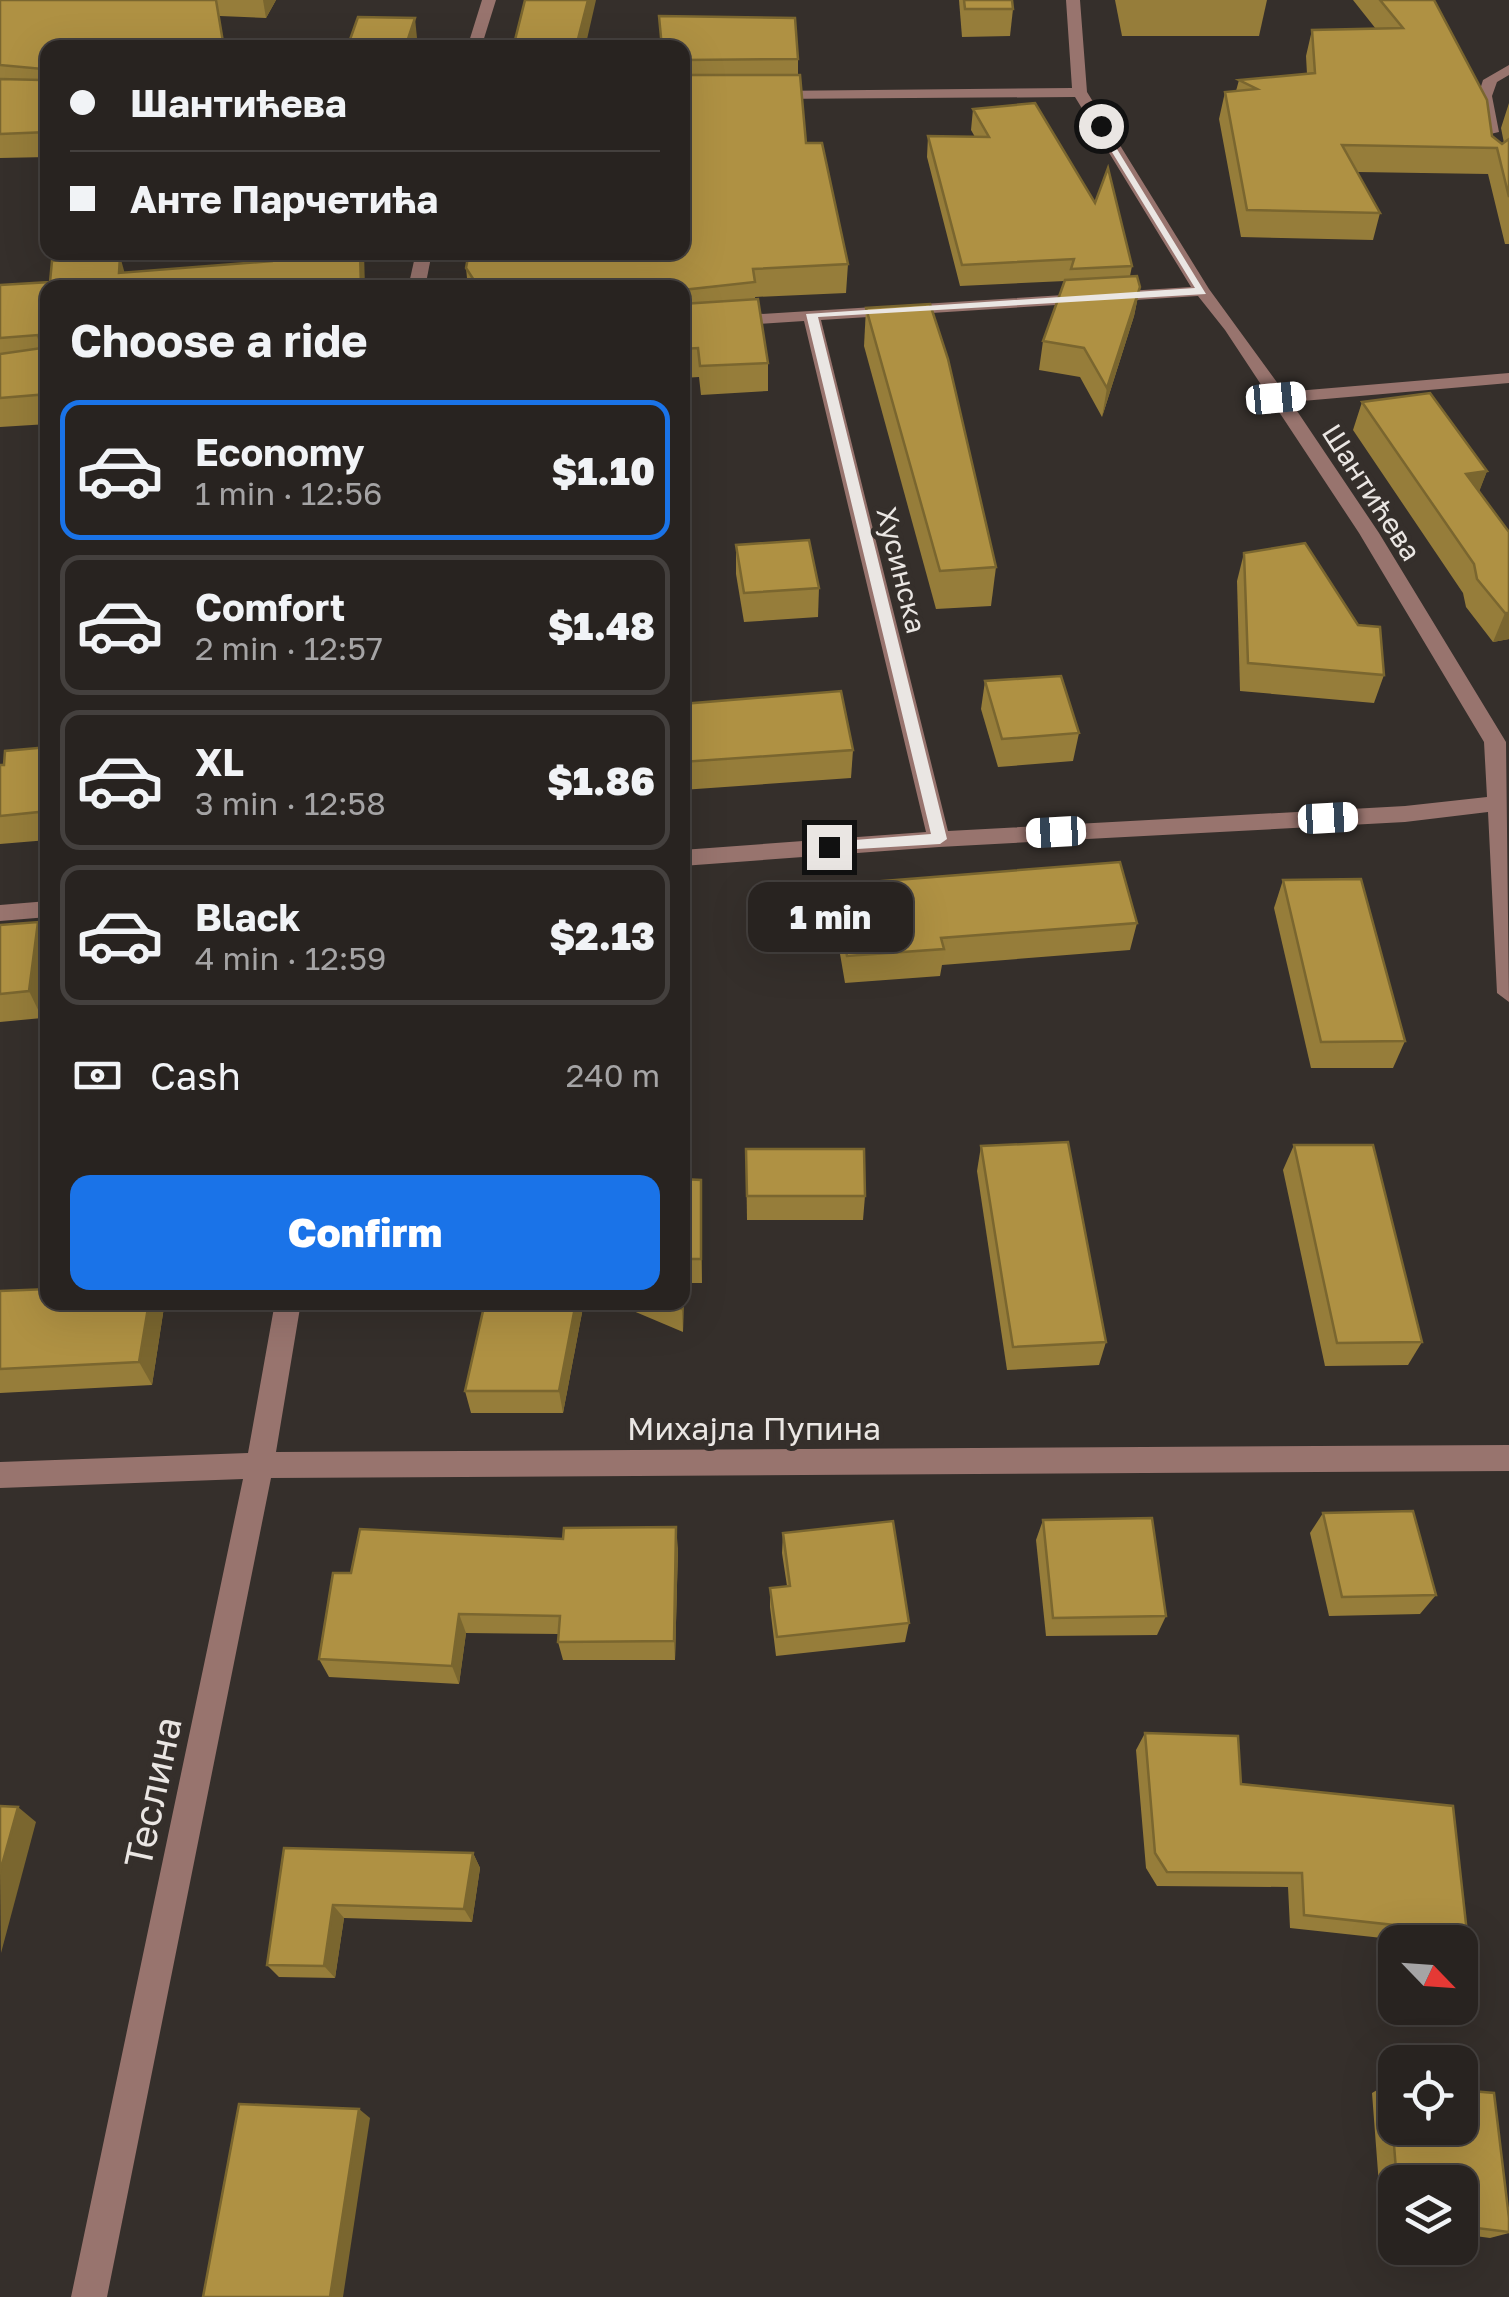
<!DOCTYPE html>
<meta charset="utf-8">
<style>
:root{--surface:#282320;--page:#342f2d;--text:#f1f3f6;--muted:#a5a4a5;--line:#44403e;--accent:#1a73e8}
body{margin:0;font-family:"Golos Text",sans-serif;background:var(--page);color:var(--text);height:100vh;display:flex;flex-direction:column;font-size:38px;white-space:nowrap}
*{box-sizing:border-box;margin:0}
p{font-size:32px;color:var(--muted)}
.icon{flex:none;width:55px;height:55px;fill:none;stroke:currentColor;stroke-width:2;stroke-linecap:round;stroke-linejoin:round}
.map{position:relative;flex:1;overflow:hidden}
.details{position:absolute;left:40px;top:280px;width:650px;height:1030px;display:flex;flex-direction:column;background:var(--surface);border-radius:20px;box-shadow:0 10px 40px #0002,0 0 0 2px var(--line)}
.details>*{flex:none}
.guide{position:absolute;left:40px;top:40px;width:650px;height:220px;border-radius:20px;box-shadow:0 10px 40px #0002,0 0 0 2px var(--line);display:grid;align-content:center;height:220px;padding:0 30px;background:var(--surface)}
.needle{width:65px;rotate:115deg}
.controls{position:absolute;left:1378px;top:1925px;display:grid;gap:20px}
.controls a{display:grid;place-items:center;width:100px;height:100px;border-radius:20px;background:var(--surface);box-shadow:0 10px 40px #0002,0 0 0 2px var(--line);font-size:50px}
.end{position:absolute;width:45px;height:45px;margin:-22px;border:12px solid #eae6e3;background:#111;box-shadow:0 0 0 5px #111}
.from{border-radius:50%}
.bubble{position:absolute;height:70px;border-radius:20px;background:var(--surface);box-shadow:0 10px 40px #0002,0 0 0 2px var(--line);font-size:32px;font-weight:800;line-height:70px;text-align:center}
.car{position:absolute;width:30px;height:60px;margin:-30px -15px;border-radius:12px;box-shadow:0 0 8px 2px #0007;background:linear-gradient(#fff 24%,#345 0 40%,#fff 0 76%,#345 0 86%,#fff 0)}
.guide b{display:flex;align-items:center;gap:35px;height:95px;font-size:38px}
.guide b+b{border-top:2px solid var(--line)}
.guide i{width:25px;height:25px;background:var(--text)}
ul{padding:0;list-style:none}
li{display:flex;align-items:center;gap:30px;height:140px;margin:0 20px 15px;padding:0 10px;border:5px solid var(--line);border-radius:20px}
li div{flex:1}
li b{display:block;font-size:38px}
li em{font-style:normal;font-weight:800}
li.current{border-color:var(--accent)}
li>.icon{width:90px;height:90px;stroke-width:1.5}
h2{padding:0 30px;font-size:45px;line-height:120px}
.pay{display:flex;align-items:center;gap:25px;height:110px;padding:0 30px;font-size:38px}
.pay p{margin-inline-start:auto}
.primary-button{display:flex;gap:20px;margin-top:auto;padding:20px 30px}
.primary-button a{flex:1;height:115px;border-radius:20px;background:var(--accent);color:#fff;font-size:40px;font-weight:800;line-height:115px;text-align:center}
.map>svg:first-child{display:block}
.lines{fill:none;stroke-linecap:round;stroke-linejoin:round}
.minor{fill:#98746e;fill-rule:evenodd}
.wall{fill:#967d3a}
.shaded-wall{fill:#7a662f}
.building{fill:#af9143;stroke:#7a662f;stroke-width:2.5}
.route{fill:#eae6e3}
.labels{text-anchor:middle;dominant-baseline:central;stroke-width:10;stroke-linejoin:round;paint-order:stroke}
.far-street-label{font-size:28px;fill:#eae6e3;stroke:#352f2b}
.street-label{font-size:32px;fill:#eae6e3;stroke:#352f2b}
.near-street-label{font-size:38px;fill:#eae6e3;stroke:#352f2b}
</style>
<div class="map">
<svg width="1509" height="2297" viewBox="0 0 1509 2297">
<rect width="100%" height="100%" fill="#352f2b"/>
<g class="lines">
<g class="minor">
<polygon points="482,0 496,0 481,48 467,48"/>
<path d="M1066,0H1080L1087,92L1209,289L1284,392L1509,373V383L1291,402L1379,533L1506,742L1509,1002L1497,993L1488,812L1405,822L939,847L682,866V850L926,832L804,321L682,329V319L1191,287L1075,97L770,99L763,95L770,91L1072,88ZM1198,296L1225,330L1359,533L1484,742L1487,797L1405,806L948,831L821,320Z"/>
<polygon points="1509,65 1509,75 1497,82 1492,96 1499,132 1486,135 1478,96 1483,80"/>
<polygon points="416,252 432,252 425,288 408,288"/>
<polygon points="48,901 48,917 0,921 0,905"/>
<polygon points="275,1302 301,1302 276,1452 1509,1445 1509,1471 271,1478 107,2297 71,2297 243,1479 0,1488 0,1462 248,1453"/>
</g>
</g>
<g class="wall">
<polygon points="0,0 276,0 266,18 220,16 48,48 48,157 0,158"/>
<polygon points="959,0 1012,0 1013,9 1010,36 962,37"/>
<polygon points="1115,0 1267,0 1259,36 1122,36"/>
<polygon points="1353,0 1434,0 1492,136 1502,144 1504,143 1501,128 1509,103 1509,244 1505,244 1488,174 1357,172 1380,213 1373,240 1241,237 1219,119 1225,92 1236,91 1239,80 1307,74 1306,56 1312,30 1376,29"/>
<polygon points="659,16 798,59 798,75 806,143 848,264 846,293 755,297 768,363 768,391 701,395 699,377 682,378 682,288 468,288 466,268 682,252 682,48 661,48"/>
<polygon points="973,109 1132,266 1130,276 1140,287 1134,316 1102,417 1080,377 1039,370 1043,341 1065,281 960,286 927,157 928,136 975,137 971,130"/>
<polygon points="125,273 48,288 48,424 0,427 0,285 50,282"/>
<polygon points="866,308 996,567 991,606 936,609 864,346"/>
<polygon points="1362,402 1487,471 1479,491 1509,532 1509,639 1493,642 1466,607 1463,593 1353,430"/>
<polygon points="736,545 819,588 818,617 744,622 736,574"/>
<polygon points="1244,553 1384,675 1374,703 1240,691 1237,581"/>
<polygon points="985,681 1079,733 1073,761 998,767 981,709"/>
<polygon points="682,704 853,750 851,778 682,790"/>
<polygon points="48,747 48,840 0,844 0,765"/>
<polygon points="1283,880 1405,1041 1393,1068 1311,1068 1274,908"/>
<polygon points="834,885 1137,923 1130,950 942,965 940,976 845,983 833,913"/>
<polygon points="38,922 48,942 48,976 42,1018 0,1022 0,925"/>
<polygon points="1294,1145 1422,1342 1408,1365 1325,1366 1283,1170"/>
<polygon points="981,1146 1106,1342 1099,1365 1007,1370 977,1171"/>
<polygon points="746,1149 865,1196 863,1220 747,1220"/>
<polygon points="682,1179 702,1204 702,1283 684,1283 683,1332 612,1302 682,1302"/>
<polygon points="0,1291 164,1307 152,1385 0,1393"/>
<polygon points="584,1302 563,1413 471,1413 465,1391"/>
<polygon points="1323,1513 1436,1595 1420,1614 1329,1616 1310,1533"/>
<polygon points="1043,1520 1166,1616 1157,1635 1046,1636 1036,1540"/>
<polygon points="783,1533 909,1623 905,1642 776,1656 770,1607 770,1588 787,1586 782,1553"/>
<polygon points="678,1548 675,1660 563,1660 558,1642 559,1634 466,1633 459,1684 329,1677 319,1659 351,1573"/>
<polygon points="1145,1733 1241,1784 1467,1933 1454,1942 1419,1942 1290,1928 1288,1887 1157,1886 1146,1868 1136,1750"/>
<polygon points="284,1848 473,1853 480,1868 472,1922 344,1918 335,1978 279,1977 267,1965"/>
<polygon points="1389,2083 1509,2233 1490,2238 1460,2234 1460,2182 1395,2182 1395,2226 1382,2225 1372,2093"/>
</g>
<g class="shaded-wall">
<polygon points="263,0 276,0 266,18"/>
<polygon points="588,0 596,0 585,48 568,48 569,42"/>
<polygon points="415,18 418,48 405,48"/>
<polygon points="360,252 364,252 365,288 361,288"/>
<polygon points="120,256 128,285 119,273"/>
<polygon points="1140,287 1134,316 1102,417 1107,388"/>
<polygon points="1487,471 1476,500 1466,474"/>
<polygon points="1505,613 1509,613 1509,639 1493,642"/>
<polygon points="38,922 48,942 48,976 42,1018 29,991"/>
<polygon points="701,1180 702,1204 702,1283 701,1259"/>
<polygon points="683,1259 684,1283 683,1332 682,1309"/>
<polygon points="149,1302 162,1302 164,1307 152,1385 139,1362"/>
<polygon points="576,1302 584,1302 563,1413 559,1391"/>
<polygon points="676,1527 678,1548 675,1660 674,1641"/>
<polygon points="459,1614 466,1633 459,1684 452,1666"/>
<polygon points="18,1807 36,1822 1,1953 0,1872"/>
<polygon points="473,1853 480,1868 472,1922 464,1909"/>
<polygon points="333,1905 344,1918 335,1978 324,1966"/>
<polygon points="359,2109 370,2118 343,2297 330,2297"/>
</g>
<g class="building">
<polygon points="0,0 216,0 224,48 48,48 48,132 0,134 0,79 41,80 44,69 0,65"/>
<polygon points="525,0 588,0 578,39 569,42 568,48 513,48"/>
<polygon points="964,0 1012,0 1013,9 965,9"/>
<polygon points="1380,0 1434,0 1487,100 1492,136 1502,144 1509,139 1509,197 1497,148 1342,145 1380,213 1247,210 1225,92 1257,89 1239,80 1315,73 1312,30 1403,28"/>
<polygon points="659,16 795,18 798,59 682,60 682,48 662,48"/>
<polygon points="358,17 415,18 405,48 347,48"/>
<polygon points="682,75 800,75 806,143 822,143 848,264 753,269 755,282 682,290 682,288 479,288 466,268 469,252 682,252"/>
<polygon points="1035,103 1095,203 1108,168 1132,266 1071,269 1074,259 962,265 928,136 989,137 973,109"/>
<polygon points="290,252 360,252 361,288 48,288 48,394 0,398 0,354 42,348 38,335 0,338 0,285 50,282 52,261 120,256 119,273 272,261 273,255"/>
<polygon points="1137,276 1140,287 1107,388 1084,348 1043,341 1065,280"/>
<polygon points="758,299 768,363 700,366 698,348 682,349 682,304"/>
<polygon points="930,304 948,359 996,567 940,571 866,308"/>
<polygon points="1430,393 1487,471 1466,474 1509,532 1509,613 1505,613 1477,579 1474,564 1362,402"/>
<polygon points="809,540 819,588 744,593 736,545"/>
<polygon points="1305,543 1358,625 1380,627 1384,675 1248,663 1244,553"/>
<polygon points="1061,676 1079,733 1002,739 985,681"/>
<polygon points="841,691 853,750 682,762 682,704"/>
<polygon points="48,747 48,811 0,816 0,765 4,765 5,751"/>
<polygon points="1120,862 1137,923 941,938 944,949 847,956 834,885"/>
<polygon points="1361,879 1405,1041 1321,1042 1283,880"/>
<polygon points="38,922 29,991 0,994 0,925"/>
<polygon points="1068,1142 1106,1342 1013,1347 981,1146"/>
<polygon points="1294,1145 1373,1145 1422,1342 1337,1343"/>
<polygon points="746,1149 864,1149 865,1196 747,1196"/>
<polygon points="682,1179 701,1180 701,1259 683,1259 682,1278"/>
<polygon points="48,1289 48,1302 149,1302 139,1362 0,1369 0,1291"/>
<polygon points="485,1302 576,1302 559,1391 465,1391"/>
<polygon points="667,1302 682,1302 682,1309"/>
<polygon points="1413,1511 1436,1595 1342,1597 1323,1513"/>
<polygon points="1152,1518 1166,1616 1053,1618 1043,1520"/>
<polygon points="893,1521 909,1623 777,1637 770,1588 790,1586 783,1533"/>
<polygon points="676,1527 674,1641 558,1642 560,1616 459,1614 452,1666 319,1659 333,1573 351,1573 360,1529 563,1539 564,1528"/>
<polygon points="1145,1733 1238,1736 1241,1784 1453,1806 1467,1933 1304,1915 1302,1873 1167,1872 1155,1853"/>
<polygon points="0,1806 18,1807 0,1872"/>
<polygon points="284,1848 473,1853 464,1909 333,1905 324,1966 267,1965"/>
<polygon points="1389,2083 1395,2084 1395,2128 1460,2128 1460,2090 1494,2093 1509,2218 1509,2232 1460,2226 1460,2182 1397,2182"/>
<polygon points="239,2104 359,2109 330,2297 203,2297"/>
</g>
<polygon class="route" points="1101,123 1206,294 818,317 947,839 940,844 824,851 822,847 829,842 931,834 806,314 1195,288 1096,126"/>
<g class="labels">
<g class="far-street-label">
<text transform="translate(1372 492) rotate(57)">Шантићева</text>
<text transform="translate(902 570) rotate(76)">Хусинска</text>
</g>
<g class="street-label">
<text x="754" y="1428">Михајла Пупина</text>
</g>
<g class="near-street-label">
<text transform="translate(152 1792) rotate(-78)">Теслина</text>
</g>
</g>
</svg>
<div class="controls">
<a><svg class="needle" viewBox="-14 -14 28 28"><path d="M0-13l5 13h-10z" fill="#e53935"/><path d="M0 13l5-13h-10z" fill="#a5a4a5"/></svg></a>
<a><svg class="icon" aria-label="locate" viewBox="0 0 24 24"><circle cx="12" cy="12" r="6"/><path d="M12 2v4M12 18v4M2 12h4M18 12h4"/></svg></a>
<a><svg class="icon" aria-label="layers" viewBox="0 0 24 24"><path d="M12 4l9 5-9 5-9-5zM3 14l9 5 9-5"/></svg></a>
</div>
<i class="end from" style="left:1101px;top:126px"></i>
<i class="end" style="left:829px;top:847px"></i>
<div class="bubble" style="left:748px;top:882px;width:165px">1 min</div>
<i class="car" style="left:1276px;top:398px;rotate:85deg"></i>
<i class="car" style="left:1328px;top:818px;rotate:87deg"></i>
<i class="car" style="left:1056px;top:832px;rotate:267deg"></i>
<div class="guide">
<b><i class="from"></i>Шантићева</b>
<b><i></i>Анте Парчетића</b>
</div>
<section class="details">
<h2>Choose a ride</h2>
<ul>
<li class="current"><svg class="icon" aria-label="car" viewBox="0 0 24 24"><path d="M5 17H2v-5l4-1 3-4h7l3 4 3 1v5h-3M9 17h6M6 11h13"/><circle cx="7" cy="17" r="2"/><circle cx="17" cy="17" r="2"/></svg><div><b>Economy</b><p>1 min · 12:56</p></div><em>$1.10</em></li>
<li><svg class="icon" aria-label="car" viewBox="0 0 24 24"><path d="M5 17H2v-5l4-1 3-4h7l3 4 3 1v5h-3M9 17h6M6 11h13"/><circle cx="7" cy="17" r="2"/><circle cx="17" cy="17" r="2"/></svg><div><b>Comfort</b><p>2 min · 12:57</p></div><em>$1.48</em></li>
<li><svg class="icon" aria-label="car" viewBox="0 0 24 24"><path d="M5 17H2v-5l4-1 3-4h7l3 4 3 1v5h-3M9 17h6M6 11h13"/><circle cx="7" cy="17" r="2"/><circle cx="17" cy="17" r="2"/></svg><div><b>XL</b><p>3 min · 12:58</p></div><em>$1.86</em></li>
<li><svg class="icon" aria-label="car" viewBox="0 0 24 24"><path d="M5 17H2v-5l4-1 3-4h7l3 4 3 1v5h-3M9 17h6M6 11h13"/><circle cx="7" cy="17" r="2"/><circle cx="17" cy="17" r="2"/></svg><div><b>Black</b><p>4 min · 12:59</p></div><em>$2.13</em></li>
</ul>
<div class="pay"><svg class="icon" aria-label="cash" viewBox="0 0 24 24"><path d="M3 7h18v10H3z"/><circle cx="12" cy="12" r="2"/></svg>Cash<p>240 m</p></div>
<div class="primary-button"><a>Confirm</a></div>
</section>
</div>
